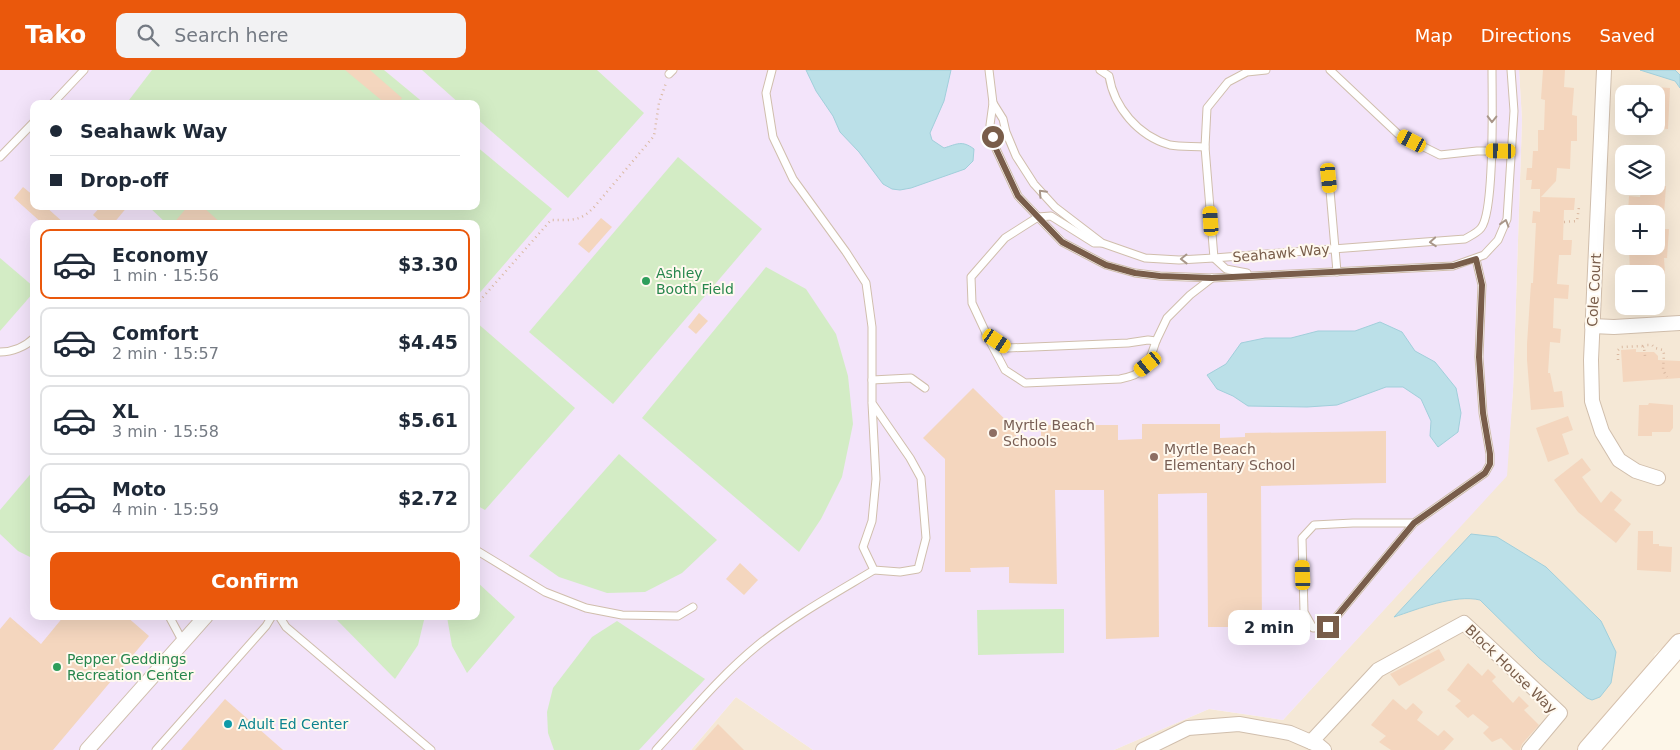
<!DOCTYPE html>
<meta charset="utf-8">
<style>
:root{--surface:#fff;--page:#f2f2f3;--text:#1f2937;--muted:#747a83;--line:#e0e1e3;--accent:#ea580c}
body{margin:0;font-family:"DejaVu Sans",sans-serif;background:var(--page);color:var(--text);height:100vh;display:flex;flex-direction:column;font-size:19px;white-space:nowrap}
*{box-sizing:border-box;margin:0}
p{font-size:16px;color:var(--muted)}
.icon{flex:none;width:28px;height:28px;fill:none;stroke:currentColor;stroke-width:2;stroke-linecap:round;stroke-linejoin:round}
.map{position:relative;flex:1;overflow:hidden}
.side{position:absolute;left:30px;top:150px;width:450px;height:400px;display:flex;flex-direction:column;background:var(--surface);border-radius:10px;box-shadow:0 5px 20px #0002}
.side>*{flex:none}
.top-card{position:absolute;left:30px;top:30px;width:450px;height:110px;border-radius:10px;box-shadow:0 5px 20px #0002;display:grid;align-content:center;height:110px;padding:0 20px;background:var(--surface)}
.controls{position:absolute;left:1615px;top:15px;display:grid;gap:10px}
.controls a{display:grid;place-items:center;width:50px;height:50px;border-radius:10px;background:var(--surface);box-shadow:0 5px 20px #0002;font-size:25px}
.end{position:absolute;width:22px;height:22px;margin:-11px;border:6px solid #795d4a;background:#fff;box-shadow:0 0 0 2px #fff}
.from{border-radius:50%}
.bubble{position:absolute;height:35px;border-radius:10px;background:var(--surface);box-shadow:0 5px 20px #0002;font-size:16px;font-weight:700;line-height:35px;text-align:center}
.car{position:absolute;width:15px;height:30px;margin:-15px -8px;border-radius:6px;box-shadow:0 0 4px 1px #0007;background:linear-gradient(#f5c518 24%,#345 0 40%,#f5c518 0 76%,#345 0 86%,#f5c518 0)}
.top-card b{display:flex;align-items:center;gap:18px;height:48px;font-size:19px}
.top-card b+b{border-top:1px solid var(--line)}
.top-card i{width:12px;height:12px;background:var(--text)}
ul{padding:9px 0 0;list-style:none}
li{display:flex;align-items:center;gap:15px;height:70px;margin:0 10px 8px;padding:0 10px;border:2px solid var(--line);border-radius:10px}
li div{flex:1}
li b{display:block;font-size:19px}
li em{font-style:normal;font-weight:700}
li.on{border-color:var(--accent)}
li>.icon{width:45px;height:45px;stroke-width:1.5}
.primary-button{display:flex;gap:10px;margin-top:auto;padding:10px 20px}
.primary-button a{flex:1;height:58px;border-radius:10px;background:var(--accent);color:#fff;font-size:20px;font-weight:700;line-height:58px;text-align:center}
header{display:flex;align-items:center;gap:30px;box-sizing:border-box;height:70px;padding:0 25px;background:var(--accent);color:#fff}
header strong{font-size:24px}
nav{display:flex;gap:28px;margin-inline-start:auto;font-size:18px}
.search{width:350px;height:45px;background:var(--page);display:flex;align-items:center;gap:12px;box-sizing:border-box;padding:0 18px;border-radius:10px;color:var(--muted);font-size:19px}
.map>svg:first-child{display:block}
.residential{fill:#f5e8d6;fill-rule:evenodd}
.education{fill:#f3e4fa;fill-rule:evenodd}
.green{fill:#d3ecc5}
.water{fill:#bbe0e8;stroke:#a1cfdb}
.building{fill:#f4d6be}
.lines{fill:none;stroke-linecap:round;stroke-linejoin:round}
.service-casing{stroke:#d0beac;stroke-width:9}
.minor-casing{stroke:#d0beac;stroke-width:16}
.secondary-casing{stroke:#d6c0ac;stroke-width:22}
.path{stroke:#dab9a1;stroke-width:2.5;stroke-dasharray:1 4;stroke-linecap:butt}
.service{stroke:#fff;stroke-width:7}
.minor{stroke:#fff;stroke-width:14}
.secondary{stroke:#fff;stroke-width:20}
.oneway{stroke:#a89689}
.route{stroke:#795d4a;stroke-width:6}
.leisure-dot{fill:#2e9e5b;stroke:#fff9ef;stroke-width:2}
.education-dot{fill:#8d6e63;stroke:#fff9ef;stroke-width:2}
.culture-dot{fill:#0f9aa8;stroke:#fff9ef;stroke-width:2}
.labels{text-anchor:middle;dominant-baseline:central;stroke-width:4;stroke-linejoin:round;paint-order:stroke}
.street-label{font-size:14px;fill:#795d4a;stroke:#fff9ef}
.leisure-label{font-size:14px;fill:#27864d;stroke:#fff9ef;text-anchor:start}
.education-label{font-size:14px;fill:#785e54;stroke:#fff9ef;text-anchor:start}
.culture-label{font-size:14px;fill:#0d838f;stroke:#fff9ef;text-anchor:start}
</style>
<header>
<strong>Tako</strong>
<div class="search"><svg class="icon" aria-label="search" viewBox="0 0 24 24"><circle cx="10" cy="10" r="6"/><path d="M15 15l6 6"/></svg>Search here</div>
<nav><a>Map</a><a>Directions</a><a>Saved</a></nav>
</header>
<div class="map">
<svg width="1680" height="680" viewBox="0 0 1680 680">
<rect width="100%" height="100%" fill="#fdf6e8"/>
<g class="residential">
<path d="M1519,0H1680V563L1655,584L1642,618L1585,680H1114L1209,639L1283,650L1506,406L1513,321L1522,50ZM1624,24H1656V56H1624ZM1624,84H1656V116H1624ZM1624,144H1656V176H1624ZM1624,204H1656V236H1624Z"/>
<polygon points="736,627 813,680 691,680"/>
</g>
<path class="education" d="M0,0H1519L1522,50L1513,321L1507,406L1283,650L1209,639L1114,680H813L736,627L691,680H0ZM34,34H476V136H34ZM34,154H476V546H34Z"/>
<g class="green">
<polygon points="152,0 384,0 425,34 126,34"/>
<polygon points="422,0 597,0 644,43 568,128 476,48 476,34 460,34"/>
<polygon points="476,76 552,139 476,227 476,154 167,154 148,136 476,136"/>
<polygon points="678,87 762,159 613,334 529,262"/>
<polygon points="0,188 34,217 34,222 0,261"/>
<polygon points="766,197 806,219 836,264 848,306 853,354 842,407 821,449 799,482 642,348"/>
<polygon points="476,252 575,338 485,440 476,435"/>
<polygon points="619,384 717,470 682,503 645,522 607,523 559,507 529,486"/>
<polygon points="34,400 34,489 18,481 0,464 0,440"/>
<polygon points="476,511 515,547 467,603 452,576 447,547 476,546"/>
<polygon points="1064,539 1064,583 978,585 977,540"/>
<polygon points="333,546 425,546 418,575 395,609"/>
<polygon points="617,551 705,609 639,680 554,680 548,663 547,642 553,618 592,567"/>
</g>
<g class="water">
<path d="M806,0H951L944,31L930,63L932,70L944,78C957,74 962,70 974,79L973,91L965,99L911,118L900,120L892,119L883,114L859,82L840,62L833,46L816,21Z"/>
<polygon points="1640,0 1675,0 1680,5 1680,18 1675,11"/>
<polygon points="1380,252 1402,262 1415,281 1435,292 1456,318 1461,343 1458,362 1438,377 1430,366 1431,351 1421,329 1403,317 1386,317 1337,335 1307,337 1248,336 1233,326 1217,319 1207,305 1226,294 1241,273 1265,268 1291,268 1318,261 1355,261"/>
<path d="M1471,464L1497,467L1546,497L1601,551L1616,582L1611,613L1600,627L1592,630L1587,628L1539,588L1480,530C1455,524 1418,539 1394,547Z"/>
</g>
<g class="building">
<polygon points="345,0 370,0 402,28 397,34 386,34"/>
<polygon points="1543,0 1565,0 1564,17 1574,18 1572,45 1577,46 1577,71 1571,71 1570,99 1557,98 1556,111 1541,127 1575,128 1574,140 1564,140 1563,170 1572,170 1571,185 1559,185 1557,214 1569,215 1568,229 1554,228 1553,258 1561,259 1560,273 1550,272 1548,303 1550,303 1554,322 1562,321 1564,337 1531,340 1527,290 1527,274 1531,213 1533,213 1536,153 1532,153 1533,141 1540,142 1540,119 1531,119 1532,110 1526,110 1527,98 1532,98 1533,81 1538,81 1538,60 1544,60 1545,30 1541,29"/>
<polygon points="1656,17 1670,18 1668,59 1656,58"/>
<polygon points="1642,116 1666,116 1664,144 1628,142 1629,126 1640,127"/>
<polygon points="23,117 34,126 34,136 45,136 65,154 43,154 14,128"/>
<polygon points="101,136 128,136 113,154 103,154 93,145"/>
<polygon points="188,136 202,136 222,154 173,154"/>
<polygon points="601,148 612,157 589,183 578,174"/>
<polygon points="1656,159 1669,159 1667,188 1664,188 1665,204 1630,204 1629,176 1656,176"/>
<polygon points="699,243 708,251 696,264 688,257"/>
<polygon points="1636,279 1636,282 1654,282 1658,286 1658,290 1680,291 1680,308 1623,312 1621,280"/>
<polygon points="973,318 1016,360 1016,371 1041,370 1041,355 1118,355 1118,370 1142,369 1142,354 1220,354 1220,368 1245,367 1245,363 1386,361 1386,413 1261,416 1262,557 1208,557 1207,423 1158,424 1159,567 1106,569 1104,420 1055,420 1057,514 1009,513 1009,497 970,498 971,502 945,502 945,389 923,368"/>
<polygon points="1649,333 1673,335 1673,358 1670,362 1652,362 1652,366 1638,366 1639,335 1648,335"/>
<polygon points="1568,346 1573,360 1562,364 1569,384 1548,392 1536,358"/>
<polygon points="1582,388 1591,400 1582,407 1601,433 1611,421 1622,430 1614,440 1631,454 1616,473 1578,442 1554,410"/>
<polygon points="1638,461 1653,461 1653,474 1659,474 1659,476 1672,477 1671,502 1637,500"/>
<polygon points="740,493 758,510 744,525 726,509"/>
<polygon points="64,546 126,546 149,566 53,680 0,680 0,559 10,547 41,574"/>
<polygon points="1439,579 1445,590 1399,616 1390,604"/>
<polygon points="1468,593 1482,606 1488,599 1496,607 1492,611 1513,633 1519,626 1529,636 1524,640 1539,655 1522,674 1520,680 1513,680 1501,668 1492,672 1483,663 1489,657 1473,644 1468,648 1455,636 1461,631 1447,620"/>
<polygon points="225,629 283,680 181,680"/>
<polygon points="1393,629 1406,640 1413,633 1423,642 1417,650 1438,666 1444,660 1454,669 1444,680 1391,680 1379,672 1386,666 1371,655"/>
<polygon points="718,654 744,680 695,680"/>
</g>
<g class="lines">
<defs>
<g id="service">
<polyline points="772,0 766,23 773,67 793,109 846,182 866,213 872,257 872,333 876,409 872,451 863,477 874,500 900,502 918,499 926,468 921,408 910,388 872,333"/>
<polyline points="989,0 993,33 990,55 996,79 1018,126 1062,172 1106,195 1135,203 1160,206 1212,208 1453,196 1484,185 1498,170 1507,149 1514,41 1511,0"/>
<path d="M1100,0L1109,6C1114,37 1138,66 1170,75C1181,77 1194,76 1205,77"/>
<polyline points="1330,0 1398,64 1440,85 1477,81 1511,81"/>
<polyline points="669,4 673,0"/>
<path d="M993,33L1003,49L1006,62L1016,86L1034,114L1055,137L1102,173L1145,188L1179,190L1214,188L1465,169C1470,166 1477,163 1481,158C1495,141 1492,27 1492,0"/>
<polyline points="52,34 84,0"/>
<polyline points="0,87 34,52"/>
<polyline points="1329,109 1337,202"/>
<polyline points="1101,173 1094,173 1051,146 1038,147 1005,168 971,207 972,233 986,263 1008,278 1128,273 1148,270 1156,271 1167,248 1190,225 1212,208"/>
<polyline points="1247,203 1226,199 1214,188 1205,77 1207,38 1228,12 1247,2 1266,0"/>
<path d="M986,264L1005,300L1025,313L1120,309C1147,304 1148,295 1156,271"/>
<path d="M0,282C12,282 25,277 34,268"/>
<polyline points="872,310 911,308 925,318"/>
<polyline points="1414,453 1353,453 1314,455 1302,468 1304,542 1313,558 1328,557 1414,453 1485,403 1490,394 1490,384 1483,343 1479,287 1482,215 1476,189"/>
<polyline points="476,480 545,522 586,538 622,545 678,546 693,537"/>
<polyline points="169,546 183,572"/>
<polyline points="279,546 286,557 431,680"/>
<polyline points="156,680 266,556 272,546"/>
<path d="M656,680C689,644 720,606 758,575C794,546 834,524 874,500"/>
</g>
<g id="minor">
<polyline points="1604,0 1591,290 1592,331 1602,362 1619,390 1636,401 1658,408"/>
<polyline points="1592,256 1614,257 1680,253"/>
<polyline points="1311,672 1378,600 1464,553 1560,643 1529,680"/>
<polyline points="87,680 206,546"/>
<polyline points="1143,680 1188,658 1239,654 1290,663 1318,675 1324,680"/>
</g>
<polyline id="secondary" points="1588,680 1680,574"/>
</defs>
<use href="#service" class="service-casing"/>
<use href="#minor" class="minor-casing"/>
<use href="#secondary" class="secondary-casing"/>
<g class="path">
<polyline points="1564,152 1577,151 1579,137"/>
<path d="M476,235L551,150C571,150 581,152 595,136L654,66L659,33L666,13"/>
<polyline points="1643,277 1646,275 1652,275 1655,278 1663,280 1664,284 1663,300 1667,307"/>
<polyline points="1618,290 1618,280 1621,277 1642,276 1644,278 1645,286"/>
</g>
<use href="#service" class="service"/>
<use href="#minor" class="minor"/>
<use href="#secondary" class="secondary"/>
</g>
<defs><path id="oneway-chevron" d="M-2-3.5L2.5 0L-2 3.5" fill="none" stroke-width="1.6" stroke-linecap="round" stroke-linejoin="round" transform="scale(1.25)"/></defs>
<g class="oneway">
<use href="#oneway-chevron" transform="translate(1492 49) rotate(91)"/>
<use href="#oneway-chevron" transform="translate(1042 123) rotate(-133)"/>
<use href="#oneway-chevron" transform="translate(1505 153) rotate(-73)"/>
<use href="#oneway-chevron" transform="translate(1433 172) rotate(176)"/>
<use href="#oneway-chevron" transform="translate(1184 189) rotate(179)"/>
</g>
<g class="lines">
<polyline class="route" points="993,67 996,79 1018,126 1062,172 1106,195 1135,203 1160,206 1212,208 1453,196 1476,189 1482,215 1479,287 1483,343 1490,384 1490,394 1485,403 1414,453 1328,557"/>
</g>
<g class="leisure-dot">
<circle cx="646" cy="211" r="5"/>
<circle cx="57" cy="597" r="5"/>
</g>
<g class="education-dot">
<circle cx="993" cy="363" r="5"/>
<circle cx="1154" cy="387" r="5"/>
</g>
<circle class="culture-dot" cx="228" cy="654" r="5"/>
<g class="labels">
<g class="street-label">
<text transform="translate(1281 183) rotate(-5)">Seahawk Way</text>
<text transform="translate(1594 220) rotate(-87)">Cole Court</text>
<text transform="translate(1511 599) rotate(44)">Block House Way</text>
</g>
<g class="leisure-label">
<text x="656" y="203">Ashley<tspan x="656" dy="16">Booth Field</tspan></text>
<text x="67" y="589">Pepper Geddings<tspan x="67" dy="16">Recreation Center</tspan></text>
</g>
<g class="education-label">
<text x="1003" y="355">Myrtle Beach<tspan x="1003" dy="16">Schools</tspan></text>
<text x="1164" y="379">Myrtle Beach<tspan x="1164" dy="16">Elementary School</tspan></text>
</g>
<g class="culture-label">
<text x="238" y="654">Adult Ed Center</text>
</g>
</g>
</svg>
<div class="controls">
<a><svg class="icon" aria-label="locate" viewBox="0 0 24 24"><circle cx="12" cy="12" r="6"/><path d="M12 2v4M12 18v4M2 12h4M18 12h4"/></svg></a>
<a><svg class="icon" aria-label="layers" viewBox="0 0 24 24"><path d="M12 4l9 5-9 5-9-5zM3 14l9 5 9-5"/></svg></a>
<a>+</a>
<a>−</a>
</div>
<i class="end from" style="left:993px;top:67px"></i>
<i class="end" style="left:1328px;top:557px"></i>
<div class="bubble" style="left:1228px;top:540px;width:82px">2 min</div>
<i class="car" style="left:1412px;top:71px;rotate:297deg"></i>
<i class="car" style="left:1501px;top:81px;rotate:271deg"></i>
<i class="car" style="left:1329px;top:108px;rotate:174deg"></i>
<i class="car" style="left:1211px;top:151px;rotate:356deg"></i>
<i class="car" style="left:997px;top:271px;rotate:124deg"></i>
<i class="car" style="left:1148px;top:294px;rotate:231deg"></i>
<i class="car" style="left:1303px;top:505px;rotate:358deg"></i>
<div class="top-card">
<b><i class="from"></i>Seahawk Way</b>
<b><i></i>Drop-off</b>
</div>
<section class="side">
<ul>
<li class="on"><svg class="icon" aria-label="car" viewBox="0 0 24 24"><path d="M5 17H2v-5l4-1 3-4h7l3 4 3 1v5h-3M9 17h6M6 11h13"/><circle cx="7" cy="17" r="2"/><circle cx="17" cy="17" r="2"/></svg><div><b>Economy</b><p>1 min · 15:56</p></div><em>$3.30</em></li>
<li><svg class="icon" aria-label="car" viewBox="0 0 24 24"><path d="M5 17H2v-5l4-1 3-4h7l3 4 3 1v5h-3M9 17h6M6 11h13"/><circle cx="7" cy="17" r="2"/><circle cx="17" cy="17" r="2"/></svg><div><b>Comfort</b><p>2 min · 15:57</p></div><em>$4.45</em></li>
<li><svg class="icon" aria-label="car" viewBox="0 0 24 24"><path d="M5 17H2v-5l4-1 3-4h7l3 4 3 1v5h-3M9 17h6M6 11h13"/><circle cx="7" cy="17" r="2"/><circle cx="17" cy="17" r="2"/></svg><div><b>XL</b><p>3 min · 15:58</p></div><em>$5.61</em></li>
<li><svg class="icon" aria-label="car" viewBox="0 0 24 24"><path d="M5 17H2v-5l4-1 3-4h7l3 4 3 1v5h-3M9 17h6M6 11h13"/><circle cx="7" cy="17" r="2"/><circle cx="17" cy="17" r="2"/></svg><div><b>Moto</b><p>4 min · 15:59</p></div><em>$2.72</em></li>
</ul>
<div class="primary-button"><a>Confirm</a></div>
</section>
</div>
